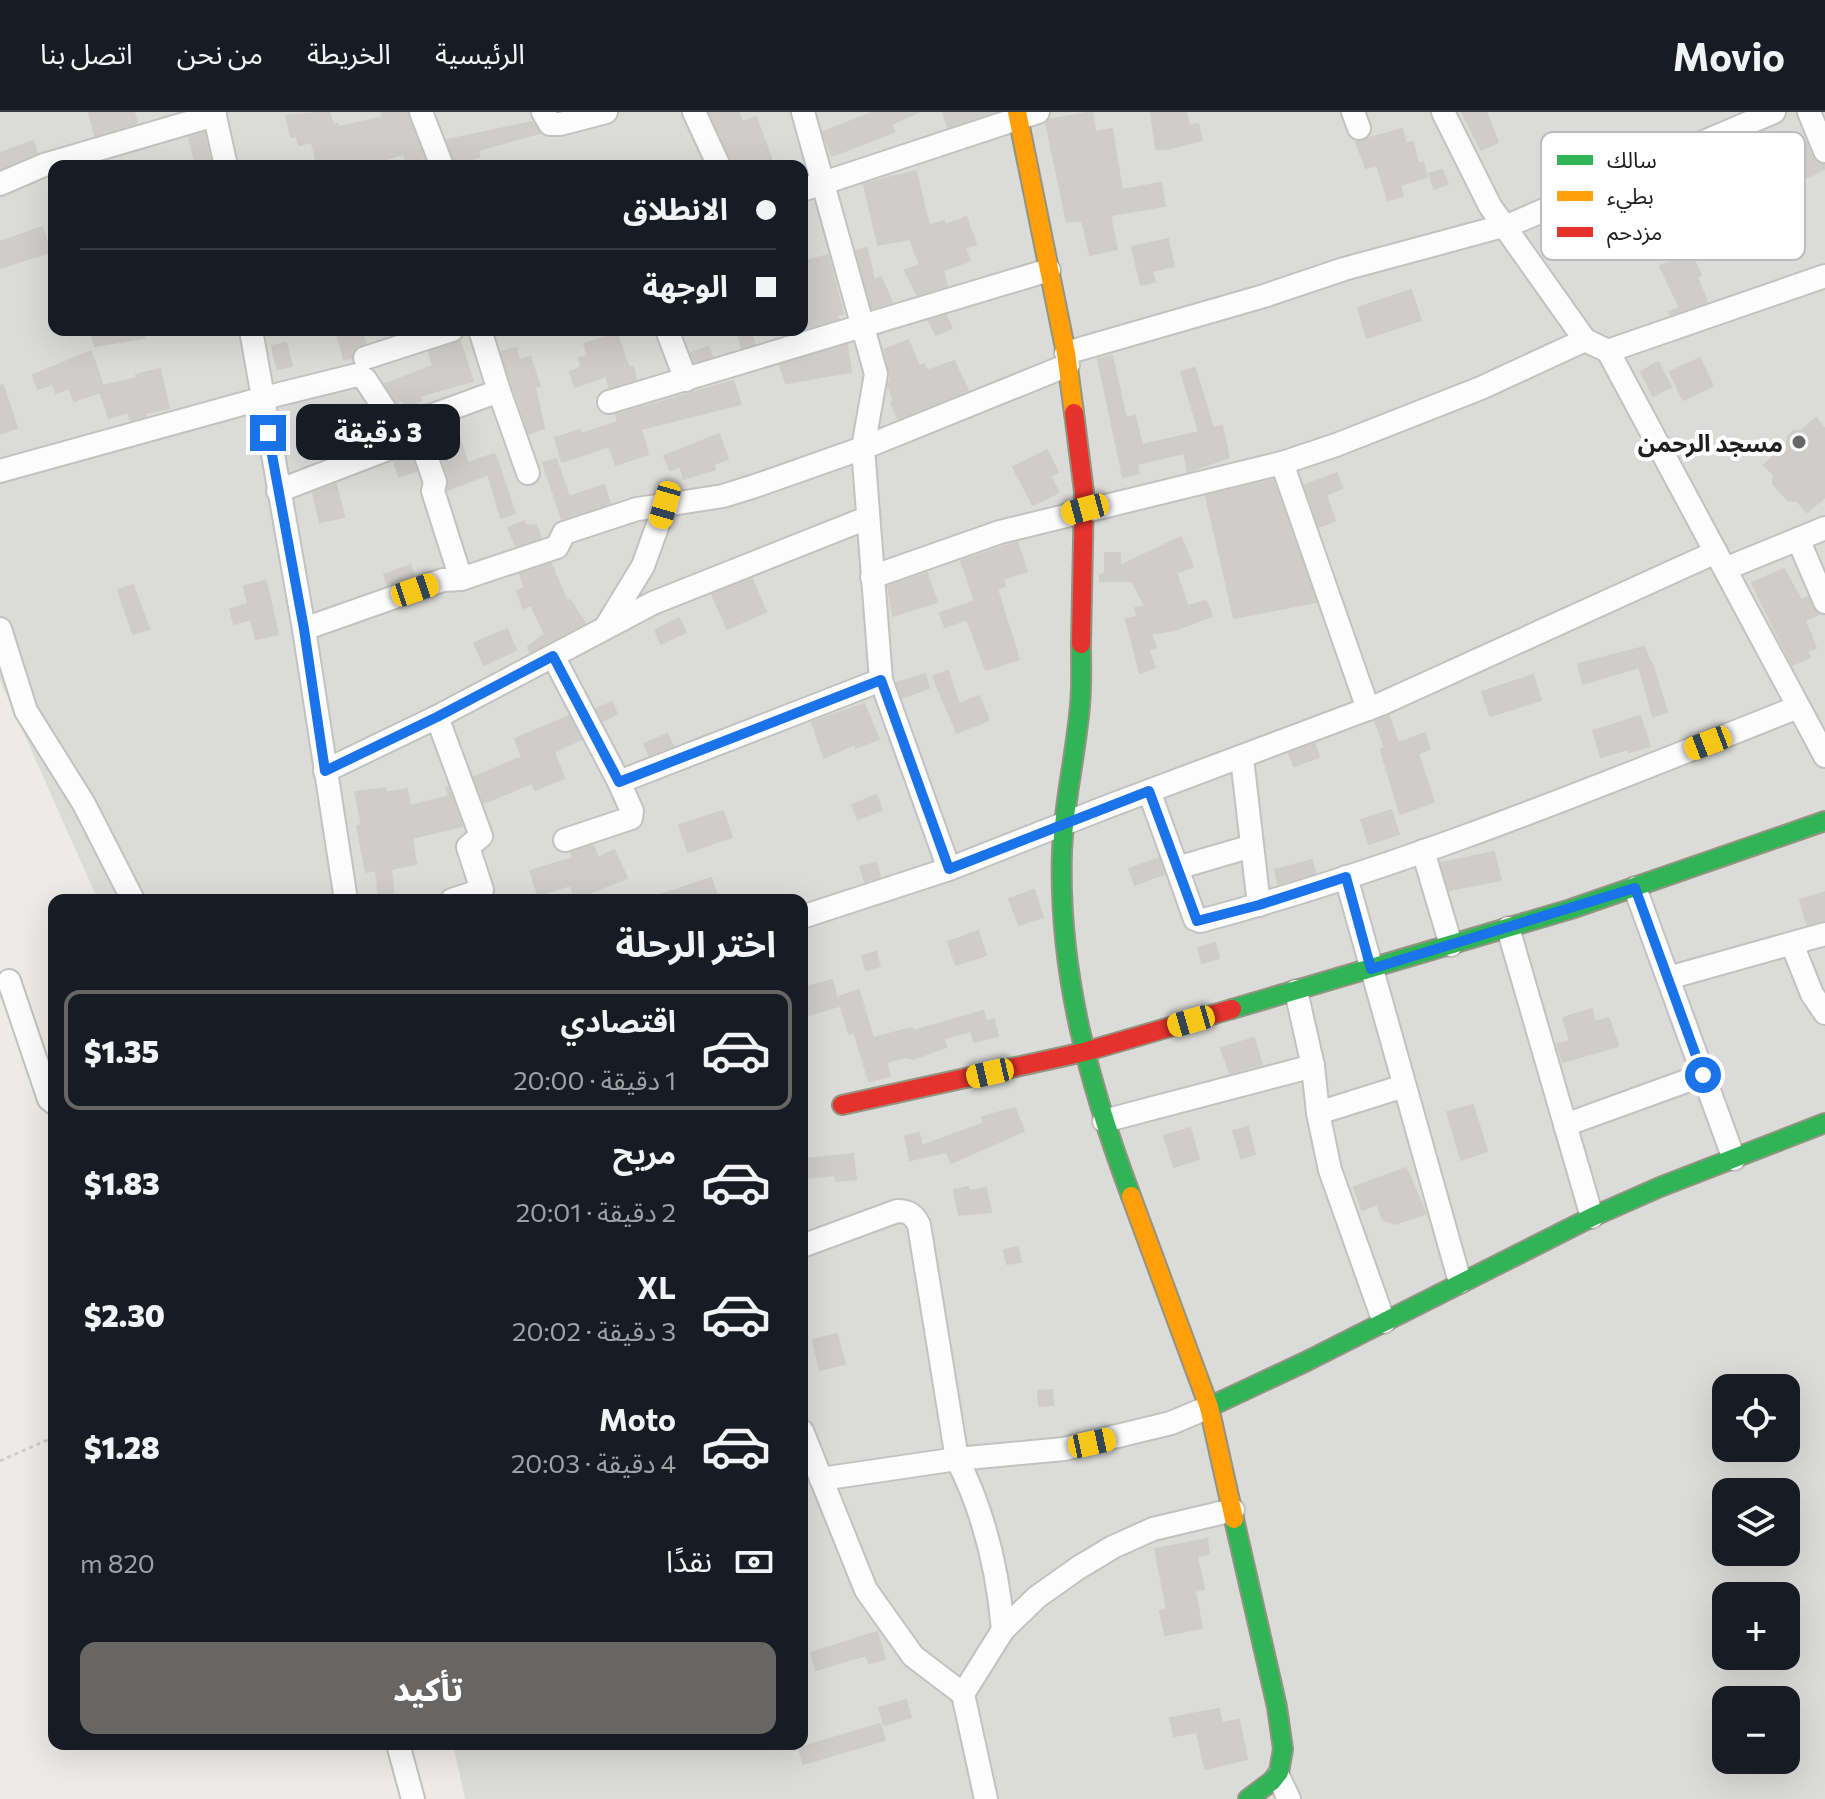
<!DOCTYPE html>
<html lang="ar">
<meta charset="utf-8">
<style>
:root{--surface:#171b24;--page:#20242c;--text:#f1f3f6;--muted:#9ea1a6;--line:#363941;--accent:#676665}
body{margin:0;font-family:Commissioner,"Noto Sans Arabic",sans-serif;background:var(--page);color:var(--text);direction:rtl;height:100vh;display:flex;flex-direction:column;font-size:30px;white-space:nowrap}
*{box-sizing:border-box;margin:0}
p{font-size:26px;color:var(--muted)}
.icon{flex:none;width:44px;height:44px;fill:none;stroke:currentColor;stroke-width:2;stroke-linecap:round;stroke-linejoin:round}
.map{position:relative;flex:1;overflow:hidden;direction:ltr}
.details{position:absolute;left:48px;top:782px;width:760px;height:856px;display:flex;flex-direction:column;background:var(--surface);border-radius:16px;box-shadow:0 8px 32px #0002;direction:rtl}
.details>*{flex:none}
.hud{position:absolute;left:48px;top:48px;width:760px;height:176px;border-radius:16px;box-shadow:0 8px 32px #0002;direction:rtl;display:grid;align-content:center;height:176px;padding:0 32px;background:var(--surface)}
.fabs{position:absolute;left:1712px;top:1262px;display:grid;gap:16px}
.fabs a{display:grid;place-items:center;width:88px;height:88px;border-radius:16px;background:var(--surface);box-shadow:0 8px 32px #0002;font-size:40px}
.end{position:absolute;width:36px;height:36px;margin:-18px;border:10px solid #1a73e8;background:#fff;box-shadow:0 0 0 4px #fff}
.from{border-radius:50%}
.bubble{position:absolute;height:56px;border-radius:16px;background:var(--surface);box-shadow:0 8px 32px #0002;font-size:26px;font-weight:800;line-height:56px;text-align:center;direction:rtl}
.car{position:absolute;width:24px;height:48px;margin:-24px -12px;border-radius:10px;box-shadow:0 0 6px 2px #0007;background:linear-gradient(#f5c518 24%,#345 0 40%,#f5c518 0 76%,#345 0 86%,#f5c518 0)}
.hud b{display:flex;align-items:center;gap:28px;height:76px;font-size:30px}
.hud b+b{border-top:2px solid var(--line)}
.hud i{width:20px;height:20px;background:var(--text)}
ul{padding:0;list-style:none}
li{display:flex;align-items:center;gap:24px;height:120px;margin:0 16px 12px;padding:0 16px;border:4px solid transparent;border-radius:16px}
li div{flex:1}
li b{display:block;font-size:30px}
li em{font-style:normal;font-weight:800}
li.selected{border-color:var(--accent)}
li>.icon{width:72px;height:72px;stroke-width:1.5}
h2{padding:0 32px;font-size:36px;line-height:96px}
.pay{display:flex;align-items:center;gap:20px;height:88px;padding:0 32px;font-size:30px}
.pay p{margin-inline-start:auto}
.primary-button{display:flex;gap:16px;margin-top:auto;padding:16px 32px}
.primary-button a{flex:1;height:92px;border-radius:16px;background:var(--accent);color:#fff;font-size:32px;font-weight:800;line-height:92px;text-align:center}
header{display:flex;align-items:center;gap:48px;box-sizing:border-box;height:112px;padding:0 40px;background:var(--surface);border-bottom:2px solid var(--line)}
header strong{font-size:38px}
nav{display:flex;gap:44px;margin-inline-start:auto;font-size:28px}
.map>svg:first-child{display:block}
.residential{fill:#dbdbd9;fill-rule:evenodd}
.building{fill:#cfcdcb;stroke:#cfcdc9;stroke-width:2}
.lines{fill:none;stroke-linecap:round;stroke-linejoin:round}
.street-casing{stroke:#c2c2c0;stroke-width:26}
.fast-casing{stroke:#939482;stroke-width:22}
.slow-casing{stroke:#939482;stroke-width:22}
.jam-casing{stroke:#939482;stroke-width:22}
.path{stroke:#d5cac8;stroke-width:3;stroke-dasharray:4 4;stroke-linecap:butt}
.street{stroke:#fcfcfc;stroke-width:22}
.fast{stroke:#30b455;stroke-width:18}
.slow{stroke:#ff9f0a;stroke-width:18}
.jam{stroke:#e5322d;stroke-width:18}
.route{stroke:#1a73e8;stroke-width:10}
.poi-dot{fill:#676665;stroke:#fff;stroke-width:3}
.labels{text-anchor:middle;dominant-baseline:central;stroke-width:8;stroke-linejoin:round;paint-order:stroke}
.poi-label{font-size:24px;font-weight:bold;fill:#1f1f1f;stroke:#fff;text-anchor:end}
.key{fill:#fff;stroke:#bcbcbc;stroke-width:2}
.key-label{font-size:22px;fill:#1f1f1f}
</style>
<header>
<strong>Movio</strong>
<nav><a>الرئيسية</a><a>الخريطة</a><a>من نحن</a><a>اتصل بنا</a></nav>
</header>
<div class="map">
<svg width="1825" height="1687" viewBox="0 0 1825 1687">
<rect width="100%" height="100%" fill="#ecebe8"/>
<path class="residential" d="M0,0H1825V1687H465L453,1632H802V788H98L0,568ZM54,54H802V218H54ZM1726,1276H1786V1336H1726ZM1726,1380H1786V1440H1726ZM1726,1484H1786V1544H1726ZM1726,1588H1786V1648H1726Z"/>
<g class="building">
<polygon points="89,0 134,0 137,11 95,24"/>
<polygon points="329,0 333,13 338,12 339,15 383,5 381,0 407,0 426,52 409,54 403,42 376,50 377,54 317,54 312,30 299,33 296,24 291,25 286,4"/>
<polygon points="709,0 739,0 742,10 756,5 772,49 758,54 733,54"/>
<polygon points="874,0 919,0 891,12 894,20 832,44 823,20"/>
<polygon points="943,0 993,0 948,15"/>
<polygon points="1092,0 1095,20 1112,17 1122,78 1161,71 1165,94 1110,103 1117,137 1090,143 1082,108 1067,110 1046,11 1049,8"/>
<polygon points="1151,0 1186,0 1189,14 1198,12 1202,28 1167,37 1156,37"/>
<polygon points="1462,0 1486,0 1498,30 1481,38"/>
<polygon points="532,10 540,21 478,38 479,45 455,51 447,28"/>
<polygon points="1402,17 1406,32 1413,30 1418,52 1423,50 1427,65 1400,73 1403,84 1388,88 1377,53 1366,56 1356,30"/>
<polygon points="204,21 211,54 196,54 189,25"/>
<polygon points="33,29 37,41 0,57 0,41"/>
<polygon points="1806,31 1812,45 1817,50 1825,53 1825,57 1795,71 1796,74 1758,90 1749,67 1776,56 1774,51 1790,45 1787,39"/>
<polygon points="1442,58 1448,72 1434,77 1429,62"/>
<polygon points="916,59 929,114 944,109 945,113 966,105 976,132 965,136 970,149 943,158 947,174 917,183 905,158 920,153 910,127 878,133 864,72"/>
<polygon points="42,115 50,140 0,156 0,130"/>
<polygon points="1168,127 1174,154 1152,159 1155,170 1141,173 1132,135"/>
<polygon points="867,136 874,168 881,165 892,190 872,196 856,139"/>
<polygon points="1690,140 1701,163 1697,165 1707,190 1671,203 1669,200 1680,196 1660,154"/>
<polygon points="828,143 843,202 837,203 838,207 802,217 802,150"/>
<polygon points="1411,178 1421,208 1367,226 1358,196"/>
<polygon points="946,203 952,216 936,223 929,209"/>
<polygon points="90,218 144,218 144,226 95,234"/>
<polygon points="336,218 361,218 365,231 355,236 351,246 344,247"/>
<polygon points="736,218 751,218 754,232 742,236"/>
<polygon points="617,222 629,256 633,255 636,267 609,275 606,264 575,275 570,260 581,255 579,246 588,244 584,232"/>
<polygon points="908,228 919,254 924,252 927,259 954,249 968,278 898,307 891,290 894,289 888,274 891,266 884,238"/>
<polygon points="460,229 473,269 419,284 421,289 405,295 403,288 397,291 385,272 433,254 429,240"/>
<polygon points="286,231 292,254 277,257 272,234"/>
<polygon points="847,233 851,260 786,271 780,253"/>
<polygon points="708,235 712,245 694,250 691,241"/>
<polygon points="516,236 519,248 530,245 540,274 535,275 544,316 529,322 501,240"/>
<polygon points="91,239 103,274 137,266 136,263 160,257 169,296 146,301 146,304 130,309 128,300 109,306 100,280 74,289 69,276 56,281 53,272 38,277 33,263"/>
<polygon points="1112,244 1126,306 1135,304 1142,333 1199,320 1181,260 1195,256 1213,316 1222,314 1229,345 1188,360 1184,341 1137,352 1139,361 1123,365 1098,247"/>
<polygon points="1700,246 1713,274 1683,288 1670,260"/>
<polygon points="1658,250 1671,275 1653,284 1641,260"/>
<polygon points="733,269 741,292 641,317 648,342 616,353 609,334 562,350 555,326 580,318 581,322 618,310 616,303"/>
<polygon points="3,273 17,316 0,322 0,274"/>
<polygon points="1816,306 1825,317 1825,385 1807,400 1797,389 1788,388 1773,372 1774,363 1764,353 1787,332 1788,324 1794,319 1801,319"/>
<polygon points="458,321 468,351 494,342 496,344 515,401 501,406 488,362 448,378 448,365 435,328"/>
<polygon points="719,322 728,347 714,352 715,357 684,367 680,354 670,358 664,344"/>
<polygon points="1047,338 1058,360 1050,364 1059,380 1033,393 1013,355"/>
<polygon points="411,345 416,359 399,365 394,350"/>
<polygon points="556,347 569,385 604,373 610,391 562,407 543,351"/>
<polygon points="1337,361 1342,376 1326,383 1335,409 1319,415 1305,373"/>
<polygon points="1273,368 1316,490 1234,506 1206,384"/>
<polygon points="336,372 344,405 320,410 313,381"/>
<polygon points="524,409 526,414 536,413 541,426 516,434 508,416"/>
<polygon points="1181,425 1193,455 1176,461 1188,494 1206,489 1212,504 1175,518 1151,522 1156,535 1148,538 1155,555 1140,561 1126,507 1137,505 1135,496 1145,494 1132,469 1100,469 1100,463 1105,461 1105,441 1120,441 1120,454"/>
<polygon points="1017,430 1027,459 1003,467 1005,474 997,477 1019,547 986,558 967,507 945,515 940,501 975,489 961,449"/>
<polygon points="551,452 567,490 570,488 585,511 530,540 528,535 545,522 531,493 523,496 517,479 525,476 520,462"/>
<polygon points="410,453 414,463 388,473 384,463"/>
<polygon points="1784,457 1801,488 1808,485 1813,496 1819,502 1805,508 1816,536 1807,539 1810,545 1792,553 1752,471"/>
<polygon points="927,461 937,490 893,504 888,474"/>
<polygon points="752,467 766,500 727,517 712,482"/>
<polygon points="266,469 278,522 256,527 251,507 234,512 230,497 248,492 244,474"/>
<polygon points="133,473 149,517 133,522 118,478"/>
<polygon points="679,506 686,520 661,532 655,518"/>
<polygon points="507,517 516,538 484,553 474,531"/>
<polygon points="1644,535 1651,551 1643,554 1652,551 1667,600 1653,604 1639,555 1583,572 1578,552"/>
<polygon points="948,559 959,592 979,584 989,608 957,621 933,564"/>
<polygon points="925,562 929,576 902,586 897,571"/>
<polygon points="1533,563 1541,588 1490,604 1482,580"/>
<polygon points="612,590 617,602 603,609 596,597"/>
<polygon points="864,592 879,627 856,636 855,632 824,646 812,610"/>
<polygon points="569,604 581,627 554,640 564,666 535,678 532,671 484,691 474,665 522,645 515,627"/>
<polygon points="1389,604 1398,631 1425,621 1430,637 1418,642 1434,690 1400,702 1381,638 1385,636 1375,609"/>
<polygon points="1640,604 1650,634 1629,640 1628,637 1601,645 1593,619"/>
<polygon points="667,622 673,634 649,643 644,632"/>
<polygon points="1315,632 1319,645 1294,654 1289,641"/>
<polygon points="448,675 462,714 412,726 416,752 391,757 394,788 379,788 376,758 366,760 357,714 362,713 355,680 385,676 386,681 407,677 410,694 449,684 446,676"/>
<polygon points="876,683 882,698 858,707 852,693"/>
<polygon points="1391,698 1399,722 1369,732 1361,708"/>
<polygon points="723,699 732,725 688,740 679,713"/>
<polygon points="593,733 598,746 614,738 627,766 575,787 571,773 538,783 530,759 573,746 571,741"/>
<polygon points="1494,740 1501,768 1449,778 1441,751"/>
<polygon points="1159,746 1164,762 1135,773 1129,757"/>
<polygon points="1312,748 1315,761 1278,772 1275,758"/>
<polygon points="876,751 880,765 865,770 860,755"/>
<polygon points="711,766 717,784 704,788 655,788 654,785"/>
<polygon points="1034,778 1043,805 1019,813 1009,787"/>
<polygon points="1825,780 1825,808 1807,812 1800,788"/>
<polygon points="978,819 986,843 956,853 948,830"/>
<polygon points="1215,831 1219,846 1202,851 1198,836"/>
<polygon points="876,840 880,854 866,858 862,844"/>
<polygon points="832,868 839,894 802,905 802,876"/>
<polygon points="859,878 873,926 912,916 913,919 983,899 986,910 994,907 998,924 974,930 971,919 944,926 946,935 913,947 906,945 886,950 890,964 869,969 854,920 849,922 838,885"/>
<polygon points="1592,897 1595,910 1609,906 1618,934 1563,950 1557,932 1570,929 1563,906"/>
<polygon points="1254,926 1262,952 1230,961 1221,936"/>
<polygon points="1473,993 1487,1039 1461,1048 1447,1000"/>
<polygon points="1015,996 1024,1019 951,1051 947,1040 910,1048 905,1024 919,1021 922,1034 984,1011 982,1005"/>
<polygon points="1248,1015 1255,1042 1241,1046 1233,1019"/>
<polygon points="1190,1016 1199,1047 1174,1055 1164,1024"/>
<polygon points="853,1042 856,1067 836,1069 835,1063 808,1066 806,1047"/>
<polygon points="1406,1056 1426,1102 1395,1112 1382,1107 1377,1092 1362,1098 1354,1075"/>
<polygon points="968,1075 969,1079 986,1076 991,1100 959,1103 954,1078"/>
<polygon points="1018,1135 1021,1150 1007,1152 1004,1138"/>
<polygon points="837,1222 845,1252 820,1258 813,1228"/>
<polygon points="1052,1278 1053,1293 1039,1294 1038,1279"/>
<polygon points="1207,1427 1209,1442 1197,1444 1204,1477 1195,1479 1202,1516 1165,1523 1160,1499 1167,1497 1155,1437"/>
<polygon points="877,1520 885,1547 869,1551 866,1543 816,1558 811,1541"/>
<polygon points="906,1588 911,1605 884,1613 879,1596"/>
<polygon points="1219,1597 1222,1611 1239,1608 1247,1647 1205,1657 1197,1620 1174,1624 1170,1606"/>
<polygon points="880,1612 885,1628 803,1652 799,1636"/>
</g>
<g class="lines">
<defs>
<g id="street">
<polyline points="214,0 226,54"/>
<polyline points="421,0 442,54"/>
<polyline points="543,0 550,12 560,12 606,0"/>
<polyline points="694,0 719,54"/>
<polyline points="803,0 876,262 863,336 881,568 949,757"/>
<polyline points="1353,0 1359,16"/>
<polyline points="1443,0 1490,94 1585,228 1608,239 1825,644"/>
<polyline points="1809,0 1825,39"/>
<polyline points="0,72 44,53 215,3"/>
<polyline points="802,78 1038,0"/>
<polyline points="251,218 304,517 346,788"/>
<polyline points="667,218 686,268"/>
<polyline points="1608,239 1825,164"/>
<polyline points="1066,241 1264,184 1344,157 1514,111 1774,0"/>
<polyline points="365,246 452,218"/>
<polyline points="499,279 528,361"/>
<polyline points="609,290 1049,158"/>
<polyline points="1282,351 1368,597"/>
<polyline points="0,359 264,286 357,263 365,267 393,310 414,310 499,279 480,218"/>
<polyline points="278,379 419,325"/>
<polyline points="665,393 723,384 755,374 863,336 1068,253"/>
<polyline points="1798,427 1825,490"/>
<polyline points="1725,457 1825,416"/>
<polyline points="872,465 1000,420 1282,351 1336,333 1481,276 1585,228"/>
<polyline points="461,467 557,435 564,421 637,397 665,393 643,454 607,513"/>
<polyline points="0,517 26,599 84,692 133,788"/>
<polyline points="304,517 443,468 461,467 433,379 435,370 414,310"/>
<polyline points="553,544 619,670"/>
<polyline points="437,605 481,724 468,735 482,778 452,788"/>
<polyline points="1242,646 1259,793"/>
<polyline points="325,659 437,605 653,491 867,406"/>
<polyline points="1149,679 1177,756 1252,734"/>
<polyline points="565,728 631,706 632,699 619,670 881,568"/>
<polyline points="1423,739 1451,833"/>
<path d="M1177,756L1195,807L1200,809C1404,755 1601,673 1798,595"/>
<polyline points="1346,765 1460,1170"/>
<polyline points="1635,776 1734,1047"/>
<polyline points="802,805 949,757 1109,694 1381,592 1716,440"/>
<polyline points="1508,816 1592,1105"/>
<polyline points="1792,832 1812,882 1825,901"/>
<polyline points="1668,866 1825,822"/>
<polyline points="9,869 49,987 54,991"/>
<polyline points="1296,879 1313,954 1318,1001 1330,1058 1384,1210"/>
<polyline points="1318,1001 1404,974"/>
<polyline points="1104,1009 1313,954"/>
<polyline points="1565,1013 1703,963"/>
<path d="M802,1134L897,1099C909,1099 914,1103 919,1113L957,1347C984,1400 998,1459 1003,1518"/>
<polyline points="802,1319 866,1478 913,1544 963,1582"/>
<polyline points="821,1367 957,1347 1064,1337 1171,1311 1209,1295"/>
<polyline points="398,1632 413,1687"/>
<polyline points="1278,1664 1289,1687"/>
<polyline points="986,1687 963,1582 1003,1518 1037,1485 1078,1456 1113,1435 1153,1417 1233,1398"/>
</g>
<g id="fast">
<path d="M1081,532C1081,552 1082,573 1080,593C1076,642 1064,690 1062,739C1058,860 1089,972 1131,1084"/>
<polyline points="1232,897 1571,797 1825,709"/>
<polyline points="1209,1295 1305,1250 1592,1105 1660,1075 1825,1011"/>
<polyline points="1234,1407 1277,1595 1283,1637 1279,1660 1272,1669 1248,1687"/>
</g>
<g id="slow">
<polyline points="1017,0 1066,241 1074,301"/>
<polyline points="1131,1084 1209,1295 1234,1407"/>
</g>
<g id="jam">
<polyline points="1074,301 1084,380 1081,532"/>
<polyline points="842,993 1084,940 1232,897"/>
</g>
</defs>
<use href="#street" class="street-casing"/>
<use href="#fast" class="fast-casing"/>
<use href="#slow" class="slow-casing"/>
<use href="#jam" class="jam-casing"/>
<polyline class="path" points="0,1349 54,1325"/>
<use href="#street" class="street"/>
<use href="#fast" class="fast"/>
<use href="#slow" class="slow"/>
<use href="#jam" class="jam"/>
</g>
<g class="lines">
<polyline class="route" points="268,321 304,517 325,659 437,605 553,544 619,670 881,568 949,757 1149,679 1197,809 1259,793 1346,765 1371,857 1635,776 1703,963"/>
</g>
<circle class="poi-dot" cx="1799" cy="330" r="8"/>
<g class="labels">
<g class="poi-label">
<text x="1783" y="330">مسجد الرحمن</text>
</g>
</g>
<rect x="1541" y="20" width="264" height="128" rx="12" class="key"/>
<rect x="1557" y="43" width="36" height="10" fill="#30b455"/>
<rect x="1557" y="79" width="36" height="10" fill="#ff9f0a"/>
<rect x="1557" y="115" width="36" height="10" fill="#e5322d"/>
<g class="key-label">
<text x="1607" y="56">سالك</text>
<text x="1607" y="92">بطيء</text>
<text x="1607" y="128">مزدحم</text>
</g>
</svg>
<div class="fabs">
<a><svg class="icon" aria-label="locate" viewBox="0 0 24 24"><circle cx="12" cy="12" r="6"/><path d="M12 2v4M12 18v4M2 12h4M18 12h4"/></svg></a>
<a><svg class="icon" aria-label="layers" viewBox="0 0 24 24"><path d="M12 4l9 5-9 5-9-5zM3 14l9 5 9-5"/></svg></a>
<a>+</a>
<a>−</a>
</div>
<i class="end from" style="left:1703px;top:963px"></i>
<i class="end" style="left:268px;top:321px"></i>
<div class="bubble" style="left:296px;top:292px;width:164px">3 دقيقة</div>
<i class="car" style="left:665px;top:393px;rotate:196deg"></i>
<i class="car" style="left:1085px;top:397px;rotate:255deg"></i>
<i class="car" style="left:415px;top:478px;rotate:71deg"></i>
<i class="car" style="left:1708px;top:631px;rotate:249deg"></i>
<i class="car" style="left:1191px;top:909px;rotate:254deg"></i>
<i class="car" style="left:990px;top:961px;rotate:257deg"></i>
<i class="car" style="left:1092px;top:1331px;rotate:78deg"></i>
<div class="hud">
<b><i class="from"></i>الانطلاق</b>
<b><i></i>الوجهة</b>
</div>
<section class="details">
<h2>اختر الرحلة</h2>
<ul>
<li class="selected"><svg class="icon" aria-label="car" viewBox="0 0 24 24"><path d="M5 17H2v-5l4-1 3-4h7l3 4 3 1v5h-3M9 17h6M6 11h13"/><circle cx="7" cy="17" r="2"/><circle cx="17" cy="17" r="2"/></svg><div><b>اقتصادي</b><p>1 دقيقة · 20:00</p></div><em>$1.35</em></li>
<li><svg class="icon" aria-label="car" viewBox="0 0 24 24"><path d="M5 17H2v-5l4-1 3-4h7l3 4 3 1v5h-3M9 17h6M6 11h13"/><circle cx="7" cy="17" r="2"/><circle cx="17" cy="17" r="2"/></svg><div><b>مريح</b><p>2 دقيقة · 20:01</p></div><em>$1.83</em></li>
<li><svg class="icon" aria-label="car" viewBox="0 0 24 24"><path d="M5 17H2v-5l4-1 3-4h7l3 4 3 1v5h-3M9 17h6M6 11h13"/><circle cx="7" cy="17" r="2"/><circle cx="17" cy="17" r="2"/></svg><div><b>XL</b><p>3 دقيقة · 20:02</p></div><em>$2.30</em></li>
<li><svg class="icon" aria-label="car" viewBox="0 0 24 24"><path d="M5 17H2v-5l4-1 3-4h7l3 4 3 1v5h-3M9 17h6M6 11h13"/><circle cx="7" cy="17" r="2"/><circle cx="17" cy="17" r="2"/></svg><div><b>Moto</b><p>4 دقيقة · 20:03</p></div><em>$1.28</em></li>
</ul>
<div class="pay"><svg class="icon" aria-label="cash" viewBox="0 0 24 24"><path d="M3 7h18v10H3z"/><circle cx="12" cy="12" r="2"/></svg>نقدًا<p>820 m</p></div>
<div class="primary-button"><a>تأكيد</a></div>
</section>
</div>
